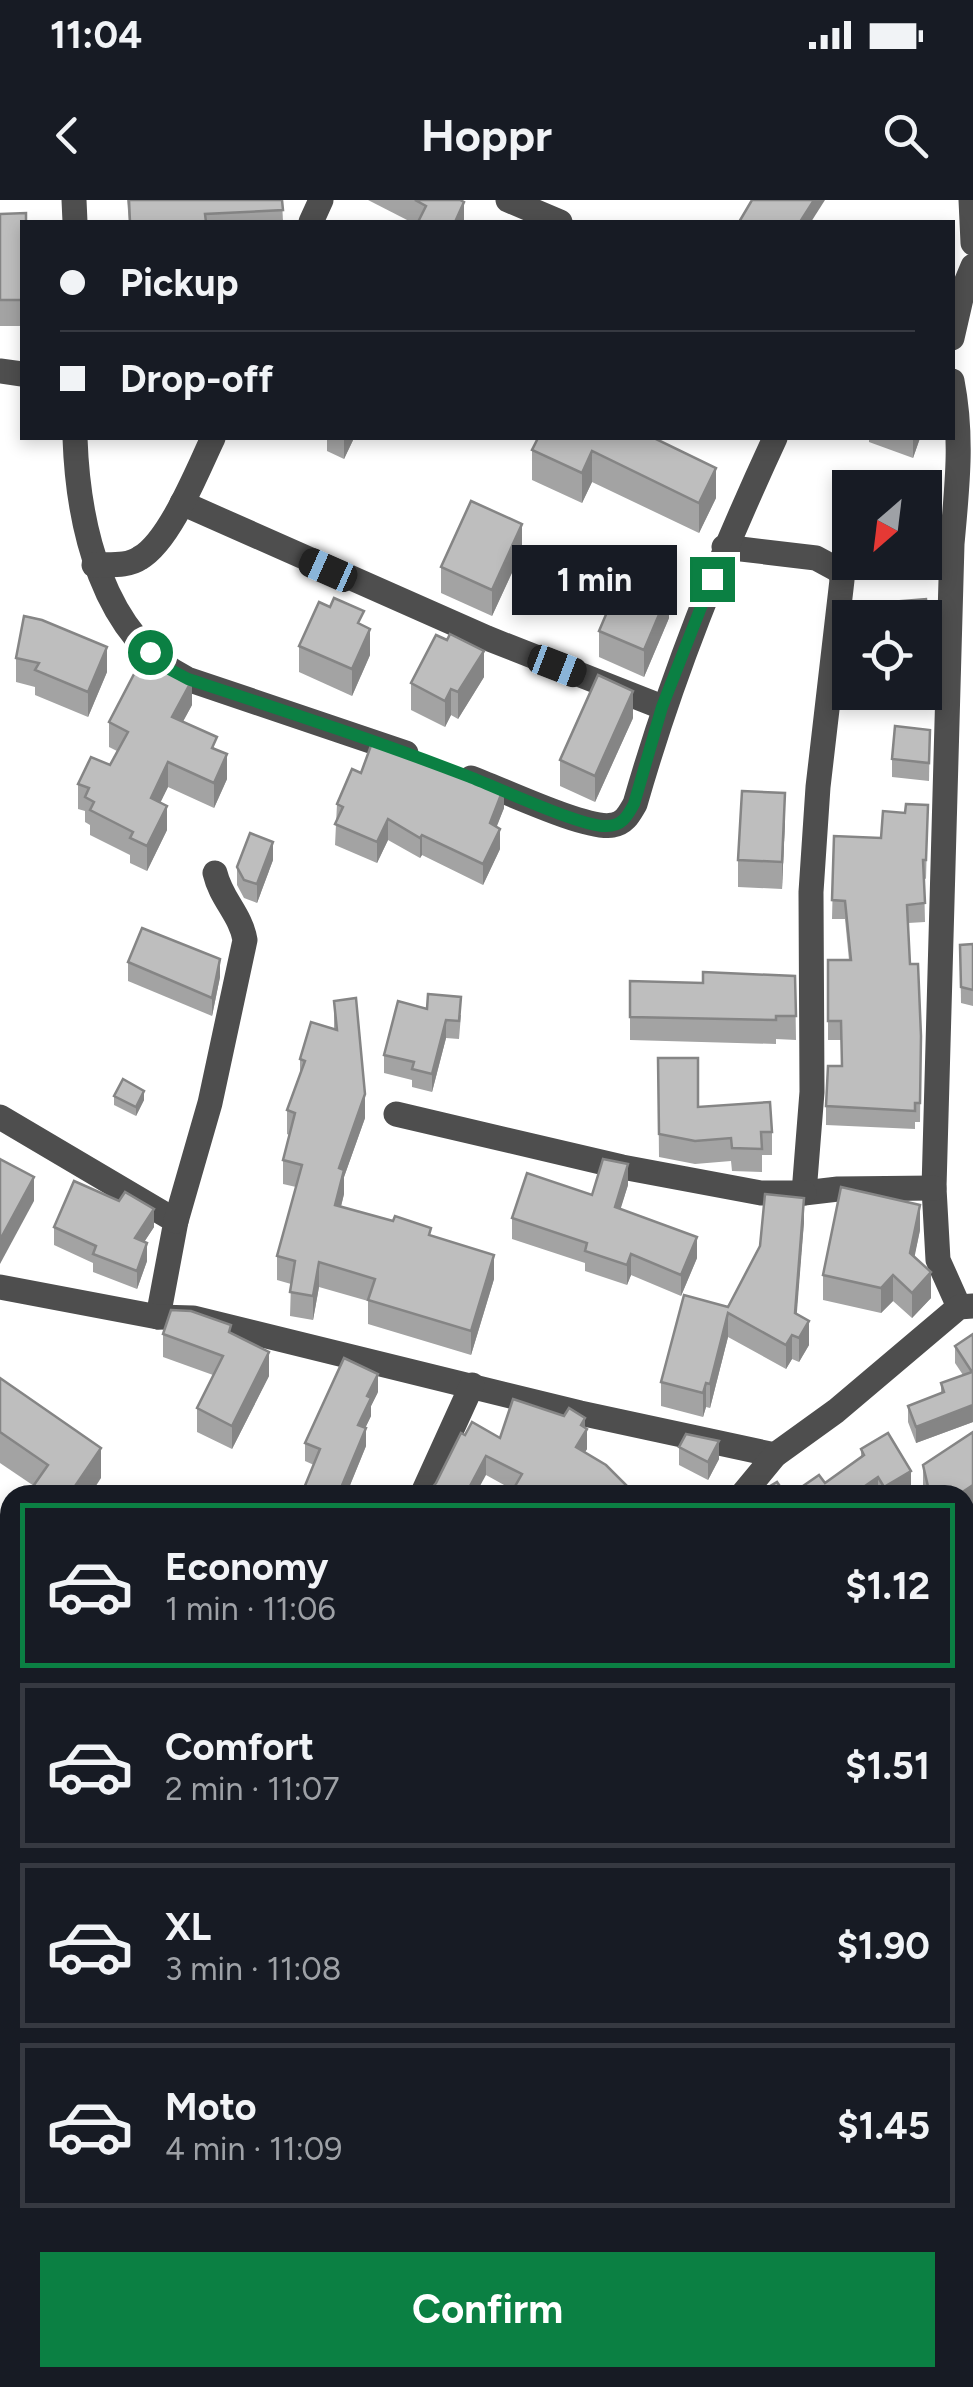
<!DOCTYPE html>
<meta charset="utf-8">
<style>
:root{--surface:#171b24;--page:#242831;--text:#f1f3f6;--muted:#9ea1a6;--line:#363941;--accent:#0b8043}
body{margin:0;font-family:Figtree,sans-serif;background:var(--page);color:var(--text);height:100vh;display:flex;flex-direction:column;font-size:38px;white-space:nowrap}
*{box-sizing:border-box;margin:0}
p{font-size:32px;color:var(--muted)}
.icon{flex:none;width:55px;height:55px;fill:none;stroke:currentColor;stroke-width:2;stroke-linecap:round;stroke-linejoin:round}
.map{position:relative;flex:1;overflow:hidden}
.panel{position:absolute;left:0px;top:1285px;width:975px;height:902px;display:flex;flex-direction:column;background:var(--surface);border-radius:30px 30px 0 0;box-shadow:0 5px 15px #0003}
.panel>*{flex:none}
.guide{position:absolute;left:20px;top:20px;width:935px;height:220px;border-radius:0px;box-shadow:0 5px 15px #0003;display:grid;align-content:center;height:220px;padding:0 40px;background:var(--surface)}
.needle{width:65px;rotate:208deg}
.controls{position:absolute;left:832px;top:270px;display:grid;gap:20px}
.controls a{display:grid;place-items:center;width:110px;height:110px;border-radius:0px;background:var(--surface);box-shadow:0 5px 15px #0003;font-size:50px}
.end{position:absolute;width:45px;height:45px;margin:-22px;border:12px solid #0b8043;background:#fff;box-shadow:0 0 0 5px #fff}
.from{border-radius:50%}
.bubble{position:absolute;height:70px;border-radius:0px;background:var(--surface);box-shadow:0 5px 15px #0003;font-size:32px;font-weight:700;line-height:70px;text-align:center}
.car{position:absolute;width:30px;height:60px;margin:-30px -15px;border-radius:12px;box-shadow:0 0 8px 2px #0007;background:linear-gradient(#222 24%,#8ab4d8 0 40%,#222 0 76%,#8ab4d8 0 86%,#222 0)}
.guide b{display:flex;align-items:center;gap:35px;height:95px;font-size:38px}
.guide b+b{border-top:2px solid var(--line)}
.guide i{width:25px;height:25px;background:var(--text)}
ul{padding:18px 0 0;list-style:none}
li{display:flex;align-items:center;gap:30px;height:165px;margin:0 20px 15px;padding:0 20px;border:5px solid var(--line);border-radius:0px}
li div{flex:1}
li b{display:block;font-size:38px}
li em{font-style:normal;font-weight:700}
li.selected{border-color:var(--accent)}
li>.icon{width:90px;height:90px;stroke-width:1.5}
.action{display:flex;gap:20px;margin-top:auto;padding:20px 40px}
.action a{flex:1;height:115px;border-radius:0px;background:var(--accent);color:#fff;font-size:40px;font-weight:700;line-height:115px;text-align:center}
.status{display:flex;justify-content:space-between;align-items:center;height:70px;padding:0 50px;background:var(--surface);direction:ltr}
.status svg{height:28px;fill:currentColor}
header{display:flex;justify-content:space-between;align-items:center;height:130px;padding:0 40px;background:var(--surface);font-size:45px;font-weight:700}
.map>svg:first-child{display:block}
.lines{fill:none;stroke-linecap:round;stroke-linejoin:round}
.minor{stroke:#4e4e4e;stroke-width:25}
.wall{fill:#a3a3a3}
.shaded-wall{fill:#858585}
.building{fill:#bebebe;stroke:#858585;stroke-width:2.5}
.route{stroke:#0b8043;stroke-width:12}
</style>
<div class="status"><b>11:04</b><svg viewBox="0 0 49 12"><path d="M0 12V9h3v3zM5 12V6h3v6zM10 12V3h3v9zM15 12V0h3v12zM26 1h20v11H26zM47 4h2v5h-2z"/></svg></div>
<header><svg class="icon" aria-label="back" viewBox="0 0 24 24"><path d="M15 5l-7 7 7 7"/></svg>Hoppr<svg class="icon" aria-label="search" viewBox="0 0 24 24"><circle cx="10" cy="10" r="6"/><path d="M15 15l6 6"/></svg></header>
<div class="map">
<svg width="973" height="2187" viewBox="0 0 973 2187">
<rect width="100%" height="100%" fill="#fff"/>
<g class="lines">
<g class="minor">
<polyline points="74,0 75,22"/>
<polyline points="508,0 560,22"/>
<polyline points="971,0 973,43"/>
<polyline points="311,22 321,0"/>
<polyline points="952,138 963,90 973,66"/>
<polyline points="0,171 22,174"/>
<path d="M952,181C963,237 957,288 952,344L934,988L938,1060L959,1107"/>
<path d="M75,238C78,325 102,436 187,479L406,553"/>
<polyline points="182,303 487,438 662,507"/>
<polyline points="724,347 816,358 840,371 842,380 818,587 811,692 812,892 804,993 838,989 934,988"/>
<path d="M94,365C109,364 127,367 140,358C170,341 198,269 213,238"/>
<path d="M471,578C499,588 588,631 613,625C625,623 629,614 635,604C672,475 719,359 775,238"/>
<polyline points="396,914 622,967 761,993 804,993"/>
<polyline points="0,917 176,1021 158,1117"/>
<path d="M176,1021L210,903L245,740C241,715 221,699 215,673"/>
<polyline points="0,1087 158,1117 193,1118 580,1213 775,1255"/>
<polyline points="422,1295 472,1185"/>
<polyline points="742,1295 775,1255 836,1211 959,1107 973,1106"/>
<polyline points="965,1725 973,1736"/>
<polyline points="0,1995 10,1997"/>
<polyline points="878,2178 888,2187"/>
<polyline points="130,2187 135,2178"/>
</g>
</g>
<g class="wall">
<polygon points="127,0 282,0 283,22 129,22"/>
<polygon points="368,0 460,0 464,22 411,22"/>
<polygon points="0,14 22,22 22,126 0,126"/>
<polygon points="327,238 354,238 344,259 327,251"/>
<polygon points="654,238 716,298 699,333 592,282 582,303 532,280 532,250"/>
<polygon points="869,238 920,238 913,258 869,242"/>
<polygon points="522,351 492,416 441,393 441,367"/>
<polygon points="926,399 930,449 930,476 925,476 925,418 866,418 866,404"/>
<polygon points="669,418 644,477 599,457 599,431"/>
<polygon points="364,426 370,455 352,496 299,472 299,446"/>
<polygon points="16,458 107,472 88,517 35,495 35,487 16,482"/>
<polygon points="484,477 458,519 451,515 445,527 411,510 411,483"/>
<polygon points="192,505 183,521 217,550 227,579 214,608 168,587 160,602 167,630 147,671 130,663 130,655 90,635 90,625 85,622 85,611 78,609 78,584 110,565 117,551 109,547 109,522"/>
<polygon points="633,518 595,602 560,586 560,560"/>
<polygon points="930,530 929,581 892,577 892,559"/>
<polygon points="361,573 504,608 496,627 500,649 483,685 422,655 420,658 388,640 377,663 335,645 337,604"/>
<polygon points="928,605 926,679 924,678 925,722 908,723 910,764 921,836 920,922 915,922 915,929 826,925 826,906 842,866 841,840 828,840 828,760 849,760 845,719 832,719 834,636 881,638 905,613"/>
<polygon points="785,619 782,689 738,687 738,660"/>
<polygon points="273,660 257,703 244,698 237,685 237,667"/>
<polygon points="973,744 973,806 961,803 960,745"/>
<polygon points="128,762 220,777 212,816 128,781"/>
<polygon points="795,776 796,840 776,839 776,844 630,840 630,781 703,783"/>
<polygon points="334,801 365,918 344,977 344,994 341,1007 431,1036 494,1079 471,1155 368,1124 368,1101 319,1087 313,1120 290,1116 291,1084 277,1080 277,1056 296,987 283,984 283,960 289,935 287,934 287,910 300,875 300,859 334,829"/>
<polygon points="427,809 461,815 459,839 446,838 432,892 412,887 412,880 384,873 384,855"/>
<polygon points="658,858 698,907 772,932 772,955 762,955 762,972 732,971 731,961 695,964 659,957"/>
<polygon points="114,896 144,900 136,916 114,905"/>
<polygon points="628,985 620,1009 697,1058 681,1096 631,1075 627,1085 585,1071 585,1063 512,1039 512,1018"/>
<polygon points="804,1022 796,1114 809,1145 799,1162 792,1159 786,1169 728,1137 710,1208 706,1207 703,1217 661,1206 661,1182"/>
<polygon points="54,1027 154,1027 144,1042 147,1061 137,1089 93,1072 93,1063 54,1045"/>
<polygon points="920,1030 914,1057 931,1098 912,1118 893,1101 881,1113 823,1100 823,1075"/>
<polygon points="231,1133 269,1176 232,1249 197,1232 197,1208 213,1175 163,1157 163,1134"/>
<polygon points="973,1134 973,1222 916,1243 908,1222 908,1206 941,1193 941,1183 963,1175 955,1163 955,1146"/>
<polygon points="0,1178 101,1278 34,1286 0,1263"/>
<polygon points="378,1192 371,1206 371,1216 365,1228 366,1246 346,1295 302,1295 314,1265 305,1261 305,1243"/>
<polygon points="585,1228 587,1249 585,1252 513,1290 486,1275 431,1289 436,1283 465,1235 500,1238"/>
<polygon points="973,1232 973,1306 965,1312 965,1295 925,1295 923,1287 923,1265"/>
<polygon points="679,1247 719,1259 708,1280 679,1265"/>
<polygon points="861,1249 911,1287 898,1295 879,1295 825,1283 861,1258"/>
<polygon points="10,1320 10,1436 0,1429 0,1334"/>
<polygon points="965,1322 973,1343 973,1425 965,1408"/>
<polygon points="973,1452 973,1510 971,1499 966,1500 965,1497 965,1454"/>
<polygon points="973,1547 973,1574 971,1570 971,1549"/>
<polygon points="973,1589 973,1630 965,1616 965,1594"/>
<polygon points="10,1782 10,1864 0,1859 0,1801"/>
<polygon points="965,1825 973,1835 973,1910 965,1901"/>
<polygon points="10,1888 10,1949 4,1946 4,1932 1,1931 1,1906"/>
<polygon points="0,2061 10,2069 10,2171 0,2162"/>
<polygon points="225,2178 259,2178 254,2187 243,2187"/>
<polygon points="677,2178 767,2178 763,2187 704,2187"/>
</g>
<g class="shaded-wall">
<polygon points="814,0 825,0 811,22 800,22"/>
<polygon points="464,2 464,22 455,22"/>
<polygon points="344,238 354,238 344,259"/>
<polygon points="913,238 920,238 913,258"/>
<polygon points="592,251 592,282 582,303 582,273"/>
<polygon points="716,268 716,298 699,333 699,303"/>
<polygon points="522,324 522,351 492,416 492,390"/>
<polygon points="669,391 669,418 644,477 644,450"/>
<polygon points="370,429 370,455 352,496 352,469"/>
<polygon points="107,447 107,472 88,517 88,492"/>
<polygon points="484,451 484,477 458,519 458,492"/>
<polygon points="192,480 192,505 172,542 172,517"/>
<polygon points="451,489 451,515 445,527 445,501"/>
<polygon points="633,491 633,518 595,602 595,576"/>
<polygon points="227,554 227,579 214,608 214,583"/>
<polygon points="168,562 168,587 151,622 151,598"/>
<polygon points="504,587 504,608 490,644 490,623"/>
<polygon points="785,593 785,619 782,689 782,662"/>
<polygon points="167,606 167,630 147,671 147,646"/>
<polygon points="388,619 388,640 377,663 377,642"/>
<polygon points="500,629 500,649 483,685 483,664"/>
<polygon points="422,635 422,655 420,658 420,638"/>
<polygon points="273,642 273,660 257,703 257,684"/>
<polygon points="220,759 220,777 212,816 212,798"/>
<polygon points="446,820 446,838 432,892 432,874"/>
<polygon points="144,891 144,900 136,916 136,907"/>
<polygon points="365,894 365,918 344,977 344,994 335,1029 335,1005 339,968"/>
<polygon points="628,964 628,985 615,1027 615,1007"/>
<polygon points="34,977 34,1001 0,1064 0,1040"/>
<polygon points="804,998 804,1022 795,1137 795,1113"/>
<polygon points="920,1005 920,1030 910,1079 910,1053"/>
<polygon points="154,1009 154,1027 135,1056 135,1038"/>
<polygon points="697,1037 697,1058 681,1096 681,1075"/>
<polygon points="147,1043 147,1061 137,1089 137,1071"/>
<polygon points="631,1054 631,1075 627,1085 627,1065"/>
<polygon points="494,1055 494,1079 471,1155 471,1131"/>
<polygon points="319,1062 319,1087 313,1120 313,1096"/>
<polygon points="931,1072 931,1098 912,1118 912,1093"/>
<polygon points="893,1075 893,1101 881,1113 881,1088"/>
<polygon points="728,1113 728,1137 710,1208 710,1184"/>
<polygon points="809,1121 809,1145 799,1162 799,1138"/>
<polygon points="792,1135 792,1159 786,1169 786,1145"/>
<polygon points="269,1152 269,1176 232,1249 232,1226"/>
<polygon points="378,1174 378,1192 371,1206 371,1216 358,1243 358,1225 367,1196"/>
<polygon points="706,1183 706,1207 703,1217 703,1193"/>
<polygon points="973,1205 973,1222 916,1243 916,1227"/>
<polygon points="585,1218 585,1232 587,1229 587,1249 576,1266 576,1247 581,1225"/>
<polygon points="366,1228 366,1246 346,1295 338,1295"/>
<polygon points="719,1241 719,1259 708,1280 708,1262"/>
<polygon points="101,1248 101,1278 90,1295 69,1295"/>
<polygon points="486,1256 486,1275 475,1295 469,1288"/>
<polygon points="911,1271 911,1287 898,1295 884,1295 884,1287"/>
<polygon points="878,1277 878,1294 876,1295 852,1295"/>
<polygon points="973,1285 973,1306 965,1312 965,1295 958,1295"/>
<polygon points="973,1990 973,2010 965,2016 965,1996"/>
<polygon points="252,2178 259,2178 254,2187 252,2187"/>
<polygon points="757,2178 767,2178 763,2187 752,2187"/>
<polygon points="829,2178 832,2178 832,2187 826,2187"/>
</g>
<g class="building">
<polygon points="129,0 282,0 283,10 205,14 206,22 130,22"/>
<polygon points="415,0 460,0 464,2 455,22 418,22 426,6"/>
<polygon points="752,0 814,0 800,22 739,22"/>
<polygon points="26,13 26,22 22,22 22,100 0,100 0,14"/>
<polygon points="538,238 654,238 716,268 699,303 592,251 582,273 532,250"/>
<polygon points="471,301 522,324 492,390 441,367"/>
<polygon points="624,372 669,391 644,450 599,431"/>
<polygon points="334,398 364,411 358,423 370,429 352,469 299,446 319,402 330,407"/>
<polygon points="926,399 930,449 925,450 925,418 867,418 866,404"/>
<polygon points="24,416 42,420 107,447 88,492 35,470 39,463 16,458"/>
<polygon points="450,434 484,451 458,492 451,489 445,501 411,483 436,435 447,440"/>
<polygon points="144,455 192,480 172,517 217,537 212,548 227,554 214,583 168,562 151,598 167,606 147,646 130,638 133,632 90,610 94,602 85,597 89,588 78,584 91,557 110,565 128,532 109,522"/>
<polygon points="598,475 633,491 595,576 560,560"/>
<polygon points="895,526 930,530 929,563 892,559"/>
<polygon points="373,540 504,587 490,623 500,629 483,664 422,635 420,638 388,619 377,642 335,624 343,607 337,604 352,569 361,573"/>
<polygon points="742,591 785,593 782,662 738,660"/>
<polygon points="906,604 928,605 926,660 923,660 925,703 907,705 910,764 918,764 921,836 920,903 915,903 915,911 826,906 828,866 842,866 841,821 828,821 828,760 851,760 845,701 832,700 834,636 881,638 883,611 905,613"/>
<polygon points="250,633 273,642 257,684 244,680 237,667"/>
<polygon points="142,728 220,759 212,798 128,762"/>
<polygon points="973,744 973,790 961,787 960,745"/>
<polygon points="703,772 795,776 796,816 776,816 776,820 630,817 630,781 703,783"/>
<polygon points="428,794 461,797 459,821 446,820 432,874 412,869 414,862 384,855 398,801 427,809"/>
<polygon points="356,798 365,894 339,968 344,970 335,1005 393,1021 395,1016 431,1028 429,1035 494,1055 471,1131 368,1100 375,1079 319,1062 313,1096 290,1092 295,1061 277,1056 302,965 283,960 295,913 287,910 305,861 300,859 311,822 337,830 334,801"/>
<polygon points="658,858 698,858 698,907 770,902 772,932 761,932 762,949 732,948 731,938 695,941 659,934"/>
<polygon points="123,879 144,891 136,907 114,896"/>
<polygon points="0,959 34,977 0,1040"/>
<polygon points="603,959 628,964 615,1007 697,1037 681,1075 631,1054 627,1065 585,1051 587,1043 512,1018 527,973 592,995"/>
<polygon points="74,981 119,1001 125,992 154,1009 135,1038 147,1043 137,1071 93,1054 96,1046 54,1027"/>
<polygon points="841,987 920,1005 910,1053 931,1072 912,1093 893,1075 881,1088 823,1075"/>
<polygon points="765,994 804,998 795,1113 809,1121 799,1138 792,1135 786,1145 728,1113 710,1184 706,1183 703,1193 661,1182 684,1095 728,1107 760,1046"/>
<polygon points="171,1110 191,1111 231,1125 229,1132 269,1152 232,1226 197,1208 223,1156 163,1134"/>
<polygon points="973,1134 973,1205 916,1227 908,1206 944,1192 941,1183 972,1172 955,1146"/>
<polygon points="344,1158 378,1174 367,1196 371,1198 358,1225 366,1228 338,1295 307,1295 302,1293 320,1249 305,1243"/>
<polygon points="0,1178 101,1248 69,1295 27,1295 48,1265 0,1232"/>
<polygon points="513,1199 564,1216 569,1208 585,1218 581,1225 587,1229 576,1247 606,1265 636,1295 510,1295 522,1274 486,1256 469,1288 481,1295 419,1295 421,1292 431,1289 436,1283 461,1233 465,1235 472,1222 500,1238"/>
<polygon points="973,1232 973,1285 958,1295 930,1295 923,1265"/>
<polygon points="888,1233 911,1271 884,1287 878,1277 852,1295 790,1295 819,1275 825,1283 864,1255 861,1249"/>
<polygon points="686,1234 719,1241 708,1262 679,1247"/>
<polygon points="777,1282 786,1295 755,1295"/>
<polygon points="10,1320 10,1406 0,1399 0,1356 4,1349 0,1346 0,1334"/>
<polygon points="965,1322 973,1343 973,1404 965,1386"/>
<polygon points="973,1452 973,1489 971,1478 966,1479 965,1476 965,1454"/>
<polygon points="973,1589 973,1609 965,1594"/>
<polygon points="10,1782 10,1840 0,1834 0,1801"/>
<polygon points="965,1825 973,1835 973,1890 965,1881"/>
<polygon points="10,1888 10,1924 4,1921 9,1910 1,1906"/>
<polygon points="973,1919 973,1990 965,1996 965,1925"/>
<polygon points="0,2061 10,2069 10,2096 8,2099 10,2101 10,2153 0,2144"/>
<polygon points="971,2171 973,2173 973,2187 958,2187"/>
<polygon points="158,2178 163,2178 182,2187 154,2187"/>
<polygon points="437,2178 464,2178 458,2187 431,2187"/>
<polygon points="720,2178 757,2178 752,2187 735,2187 719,2181"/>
<polygon points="791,2178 829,2178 826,2187 788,2187"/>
</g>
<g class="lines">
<path class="route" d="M150,452L169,469L188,479C282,510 377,541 470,577C498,588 582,627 606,626C622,626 627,617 634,604L662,507L712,379"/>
</g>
</svg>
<div class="controls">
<a><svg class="needle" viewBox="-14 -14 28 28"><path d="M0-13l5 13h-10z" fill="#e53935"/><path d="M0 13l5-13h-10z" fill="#9ea1a6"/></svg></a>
<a><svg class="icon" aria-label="locate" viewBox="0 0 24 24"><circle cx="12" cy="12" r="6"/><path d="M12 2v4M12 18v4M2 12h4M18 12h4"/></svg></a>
</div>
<i class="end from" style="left:150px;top:452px"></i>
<i class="end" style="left:712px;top:379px"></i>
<div class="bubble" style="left:512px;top:345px;width:165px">1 min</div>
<i class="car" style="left:328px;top:370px;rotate:294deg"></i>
<i class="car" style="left:557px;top:466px;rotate:111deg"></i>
<div class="guide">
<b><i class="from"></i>Pickup</b>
<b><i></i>Drop-off</b>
</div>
<section class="panel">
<ul>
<li class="selected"><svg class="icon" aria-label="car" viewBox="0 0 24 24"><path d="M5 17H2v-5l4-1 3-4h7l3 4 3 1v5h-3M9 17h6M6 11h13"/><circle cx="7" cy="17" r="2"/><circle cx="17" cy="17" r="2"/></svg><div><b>Economy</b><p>1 min · 11:06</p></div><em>$1.12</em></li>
<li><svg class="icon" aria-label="car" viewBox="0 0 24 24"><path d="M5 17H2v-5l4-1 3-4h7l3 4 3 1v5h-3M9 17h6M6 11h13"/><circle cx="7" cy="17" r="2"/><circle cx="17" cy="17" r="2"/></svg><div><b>Comfort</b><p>2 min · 11:07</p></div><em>$1.51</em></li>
<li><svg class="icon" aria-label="car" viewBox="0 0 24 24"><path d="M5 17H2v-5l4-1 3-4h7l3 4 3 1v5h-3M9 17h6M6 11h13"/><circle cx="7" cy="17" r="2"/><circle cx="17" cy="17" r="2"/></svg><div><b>XL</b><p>3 min · 11:08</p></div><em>$1.90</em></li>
<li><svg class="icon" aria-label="car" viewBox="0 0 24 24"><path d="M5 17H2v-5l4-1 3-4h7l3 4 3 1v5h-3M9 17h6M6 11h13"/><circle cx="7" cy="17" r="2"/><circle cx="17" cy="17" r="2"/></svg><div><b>Moto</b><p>4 min · 11:09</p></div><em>$1.45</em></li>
</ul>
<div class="action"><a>Confirm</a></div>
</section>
</div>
